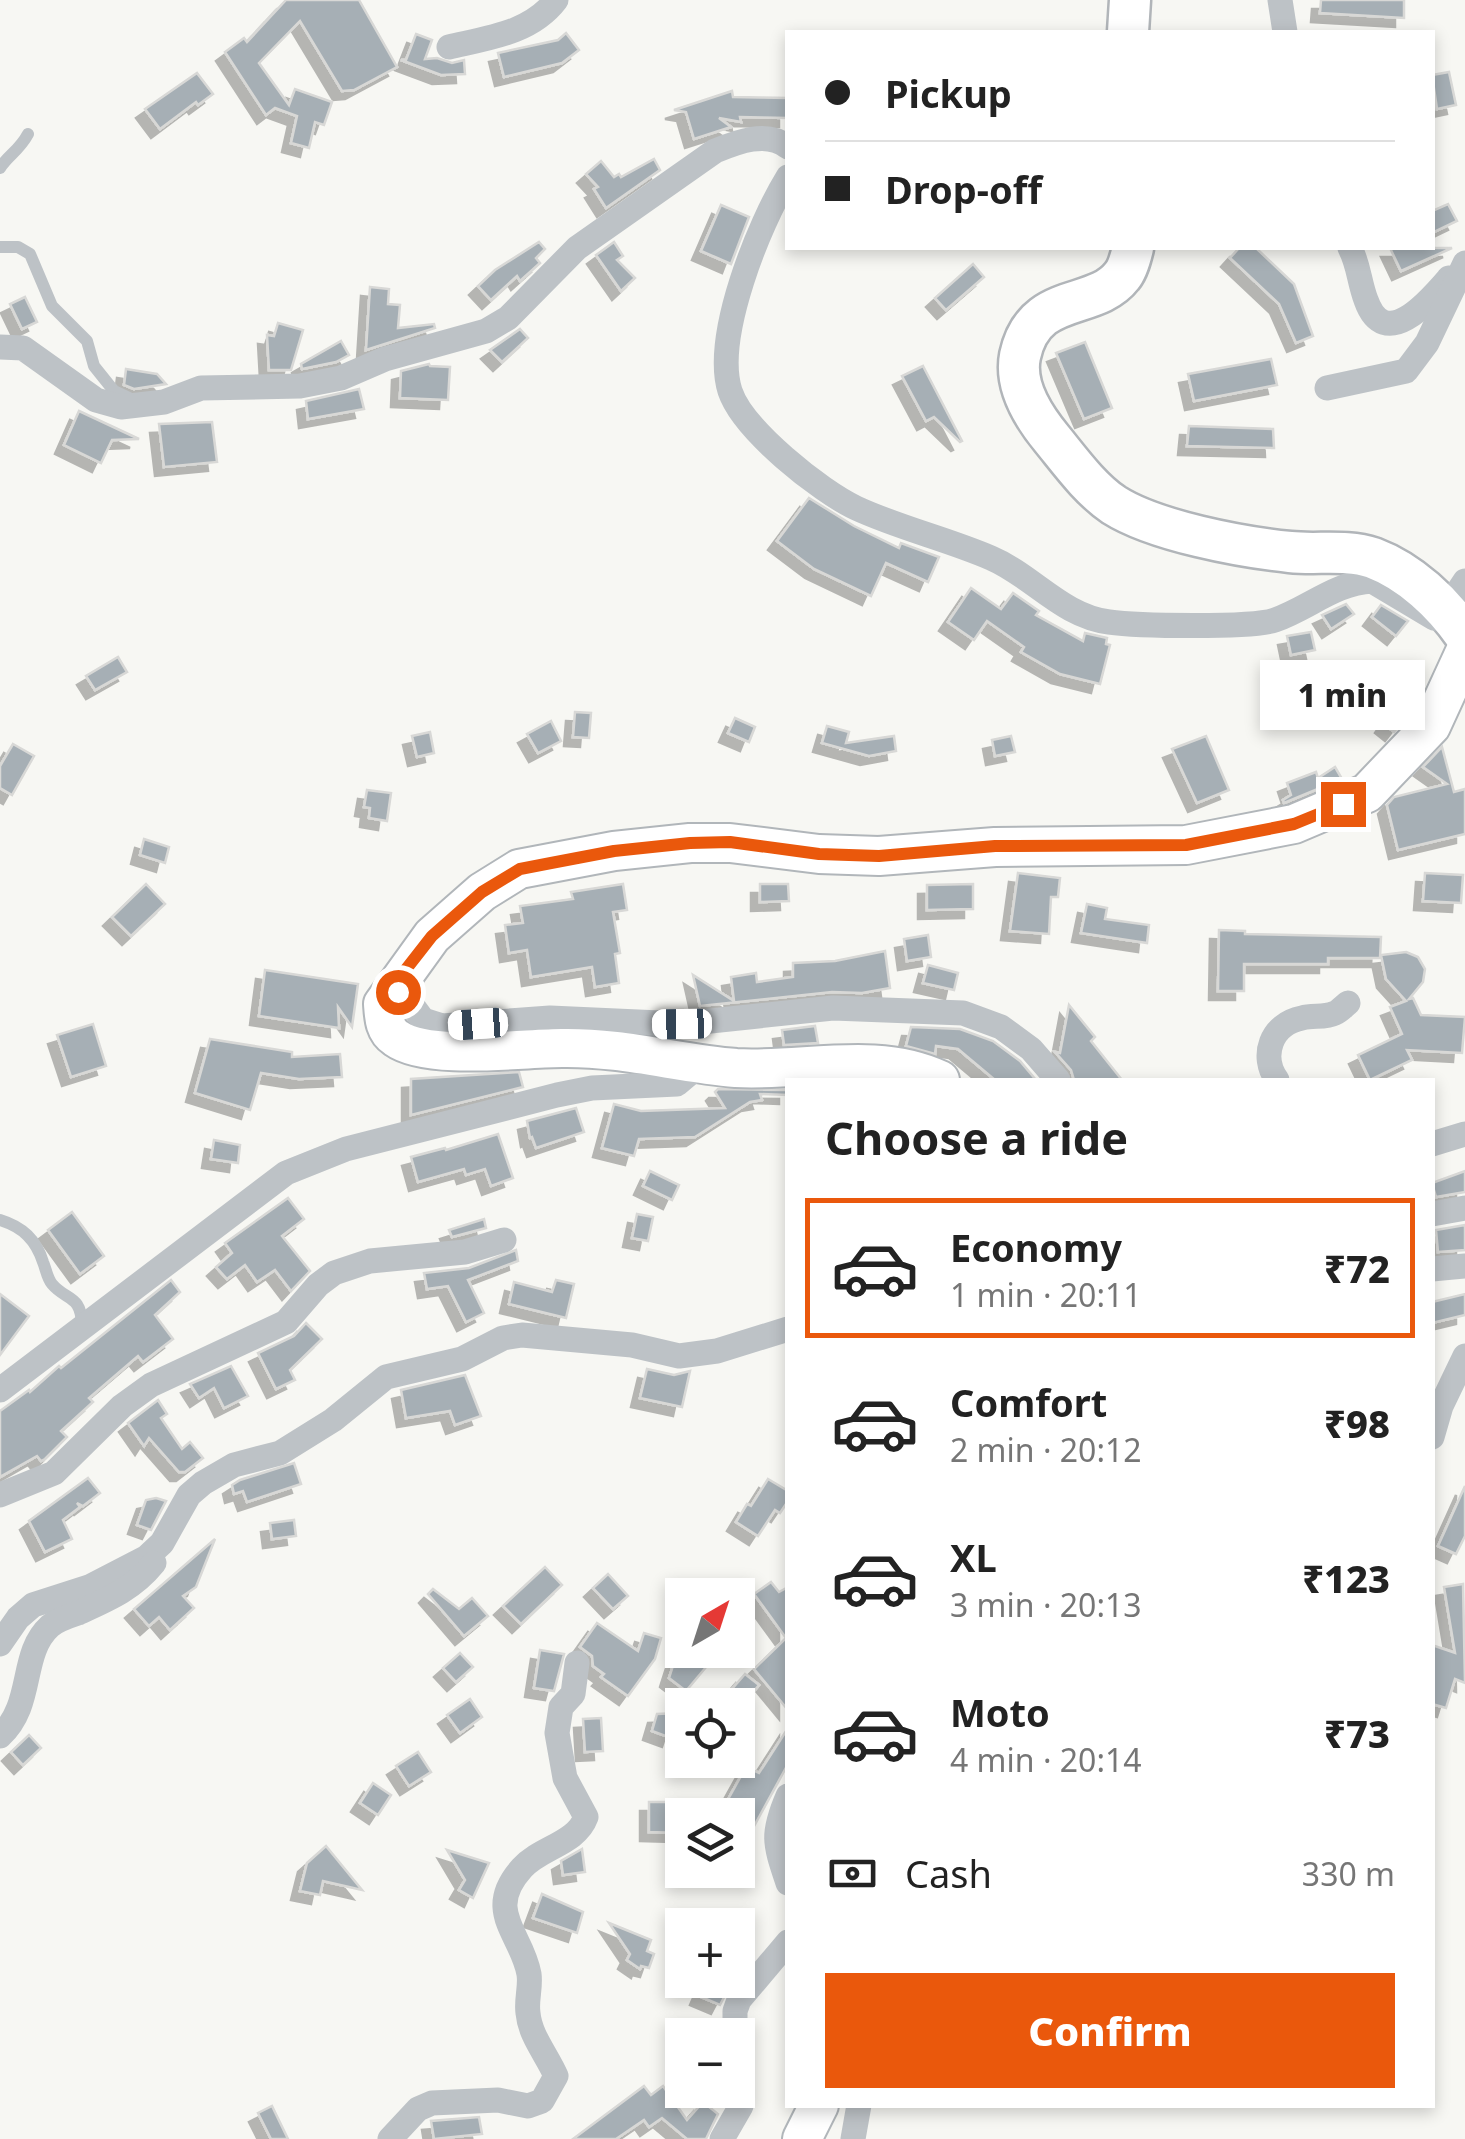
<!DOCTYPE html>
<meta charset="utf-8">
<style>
:root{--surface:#fff;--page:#f2f2f2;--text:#222;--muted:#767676;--line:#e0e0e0;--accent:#ea580c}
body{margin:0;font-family:"Noto Sans",sans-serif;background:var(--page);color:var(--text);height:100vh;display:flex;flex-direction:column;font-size:38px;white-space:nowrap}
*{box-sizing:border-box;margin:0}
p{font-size:32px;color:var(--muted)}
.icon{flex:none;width:55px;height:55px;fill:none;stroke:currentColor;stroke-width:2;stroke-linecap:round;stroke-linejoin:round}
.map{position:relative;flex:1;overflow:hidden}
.drawer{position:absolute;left:785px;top:1078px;width:650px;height:1030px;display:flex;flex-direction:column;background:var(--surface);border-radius:0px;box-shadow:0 5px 15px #0003}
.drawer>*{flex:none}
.top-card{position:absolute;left:785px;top:30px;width:650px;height:220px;border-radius:0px;box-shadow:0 5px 15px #0003;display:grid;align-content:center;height:220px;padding:0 40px;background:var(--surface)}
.needle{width:65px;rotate:39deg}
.buttons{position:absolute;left:665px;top:1578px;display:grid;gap:20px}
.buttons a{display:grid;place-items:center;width:90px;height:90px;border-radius:0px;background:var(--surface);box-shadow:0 5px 15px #0003;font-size:50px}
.end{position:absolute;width:45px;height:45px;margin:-22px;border:12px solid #ea580c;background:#fff;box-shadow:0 0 0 5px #fff}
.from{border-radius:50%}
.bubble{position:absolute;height:70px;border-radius:0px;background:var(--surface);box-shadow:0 5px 15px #0003;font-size:32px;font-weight:800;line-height:70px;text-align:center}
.car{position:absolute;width:30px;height:60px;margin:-30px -15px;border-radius:12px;box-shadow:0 0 8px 2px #0007;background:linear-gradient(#fff 24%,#345 0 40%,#fff 0 76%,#345 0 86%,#fff 0)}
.top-card b{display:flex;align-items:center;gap:35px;height:95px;font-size:38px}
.top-card b+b{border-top:2px solid var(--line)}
.top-card i{width:25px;height:25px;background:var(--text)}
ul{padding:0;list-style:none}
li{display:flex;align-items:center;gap:30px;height:140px;margin:0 20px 15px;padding:0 20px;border:5px solid transparent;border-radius:0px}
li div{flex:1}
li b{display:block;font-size:38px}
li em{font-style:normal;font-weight:800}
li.active{border-color:var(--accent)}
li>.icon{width:90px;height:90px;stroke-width:1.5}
h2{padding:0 40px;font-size:45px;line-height:120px}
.pay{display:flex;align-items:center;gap:25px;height:110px;padding:0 40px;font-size:38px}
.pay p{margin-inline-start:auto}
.button{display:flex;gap:20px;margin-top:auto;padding:20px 40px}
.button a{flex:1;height:115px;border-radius:0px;background:var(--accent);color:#fff;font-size:40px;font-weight:800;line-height:115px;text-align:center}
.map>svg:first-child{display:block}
.building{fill:#a6afb5;stroke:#d8d8d6;stroke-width:2.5;filter:url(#shadow)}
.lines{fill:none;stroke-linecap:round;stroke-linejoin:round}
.primary-casing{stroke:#b1b6ba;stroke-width:42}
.trunk-casing{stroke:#b1b5b9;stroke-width:45}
.service{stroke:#bdc2c6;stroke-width:12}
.minor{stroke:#bdc2c6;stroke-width:25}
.primary{stroke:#fff;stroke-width:38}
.trunk{stroke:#fff;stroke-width:40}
.route{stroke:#ea580c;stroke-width:12}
</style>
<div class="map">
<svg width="1465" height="2139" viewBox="0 0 1465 2139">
<defs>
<filter id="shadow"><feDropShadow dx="-9" dy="9" stdDeviation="0" flood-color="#0004"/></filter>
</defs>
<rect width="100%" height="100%" fill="#f7f7f3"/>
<g class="building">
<polygon points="286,0 359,0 397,67 354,90 342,91 300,21 259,63 289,105 295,89 332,102 324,125 315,122 309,148 291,143 297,116 275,108 266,115 225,52 244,38 247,42"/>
<polygon points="1321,0 1404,0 1404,18 1320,13"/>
<polygon points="566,33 579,50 562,63 504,77 498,53 558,40"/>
<polygon points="416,34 432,40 425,59 437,58 452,63 464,60 465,74 441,75 401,60 406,60"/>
<polygon points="1449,72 1456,105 1437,109 1432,75"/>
<polygon points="197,73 213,94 198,105 196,102 160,129 145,109"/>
<polygon points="732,91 733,97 788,98 788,118 740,117 741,122 719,118 731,127 694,139 686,112 674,110"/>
<polygon points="654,159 660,170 606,208 594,189 598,187 586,174 601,161 614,177 619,174 621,177"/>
<polygon points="1448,204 1457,221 1432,233 1432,211"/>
<polygon points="721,205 749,217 731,264 701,251"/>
<polygon points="539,242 545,249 536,258 540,263 520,281 517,276 491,300 478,286 495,270"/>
<polygon points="614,242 623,256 617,260 635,278 621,291 596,255"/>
<polygon points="1239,248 1256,248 1294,284 1313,336 1296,343 1279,304 1230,258"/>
<polygon points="1390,248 1452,248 1401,271"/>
<polygon points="973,264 984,277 946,310 935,298"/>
<polygon points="370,287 389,289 388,304 400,305 398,328 434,324 435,328 366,350"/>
<polygon points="25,297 37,322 22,329 10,304"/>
<polygon points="278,323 303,330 291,370 269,370 267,335 274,336"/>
<polygon points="520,329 528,338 502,362 490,350"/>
<polygon points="341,341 349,355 336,362 302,369 301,364"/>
<polygon points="1085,342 1112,408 1084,419 1056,353"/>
<polygon points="1271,359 1277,385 1194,401 1188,374"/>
<polygon points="429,364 430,366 450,367 448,400 400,398 401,371"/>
<polygon points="923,366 962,441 960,442 934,417 926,421 902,376"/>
<polygon points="126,369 157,374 166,384 134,389 124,385"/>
<polygon points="359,389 364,409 308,419 306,401"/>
<polygon points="79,411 139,439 112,440 101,463 64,445"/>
<polygon points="212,422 217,462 164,467 159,424"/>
<polygon points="1189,426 1273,429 1274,448 1187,446"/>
<polygon points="809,498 854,526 899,548 901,543 939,557 928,582 886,563 871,596 814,569 777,541"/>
<polygon points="971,588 1001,609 1013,593 1039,611 1036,615 1083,641 1085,633 1107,638 1106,644 1110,645 1100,684 1060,674 1021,652 1024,647 987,621 974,640 948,622"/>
<polygon points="1346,604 1354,614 1331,629 1322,615"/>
<polygon points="1381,605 1408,621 1396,636 1372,617"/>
<polygon points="1311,632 1315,650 1291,655 1287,636"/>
<polygon points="118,657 127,672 95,690 86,676"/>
<polygon points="1405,693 1417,702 1394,732 1384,724"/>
<polygon points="575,712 591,713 589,738 573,737"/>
<polygon points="735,718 755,727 749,742 728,733"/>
<polygon points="551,721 561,741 538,753 527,734"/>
<polygon points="827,726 849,732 846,743 894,736 896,751 869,756 822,743"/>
<polygon points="430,732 434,753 417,757 412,736"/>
<polygon points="1011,736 1015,752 995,756 992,740"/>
<polygon points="1206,736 1229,790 1197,803 1172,749"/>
<polygon points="13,744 34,756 12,795 0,788 0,766"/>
<polygon points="1442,747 1454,792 1465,789 1465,834 1398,850 1387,805 1394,797 1447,784 1423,767"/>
<polygon points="1335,767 1342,779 1284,803 1283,800 1291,795 1287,783 1316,772 1318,778"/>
<polygon points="367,790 391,793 387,821 369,818 370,808 364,807"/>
<polygon points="144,839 169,847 165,863 140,855"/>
<polygon points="1018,873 1060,878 1058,897 1051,897 1049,934 1010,931"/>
<polygon points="1425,873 1463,875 1461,903 1423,901"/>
<polygon points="146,884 165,904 131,936 112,917"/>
<polygon points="623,884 627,910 613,912 620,953 615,954 619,983 595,987 592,967 531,977 527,950 509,953 505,925 523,923 520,906 573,899 571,892"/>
<polygon points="760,884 788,884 789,901 760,902"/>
<polygon points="973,884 973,909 927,910 927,885"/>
<polygon points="1087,904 1107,908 1105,919 1149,925 1147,943 1081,933"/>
<polygon points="1219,930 1245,931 1245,934 1381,937 1380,958 1328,958 1328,964 1244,964 1244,991 1218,991"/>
<polygon points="928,935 931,957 907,961 904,939"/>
<polygon points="885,951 890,988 862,993 832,992 700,1006 693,975 734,1001 731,977 756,973 757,982 793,977 793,963 835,961"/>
<polygon points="1406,952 1418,957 1425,969 1423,982 1409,999 1413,998 1421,1015 1465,1017 1462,1053 1407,1050 1412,1060 1370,1080 1358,1055 1402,1034 1390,1007 1406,1001 1386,979 1381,955"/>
<polygon points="928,965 958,973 954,990 923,983"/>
<polygon points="265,970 358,984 352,1027 338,1007 339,1028 259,1016"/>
<polygon points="1069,1005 1095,1037 1091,1041 1122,1080 1074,1080 1071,1070 1055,1052 1060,1053"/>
<polygon points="93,1024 106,1066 71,1077 57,1035"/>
<polygon points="815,1026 818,1043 784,1045 782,1030"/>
<polygon points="911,1027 960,1029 993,1041 1020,1061 1036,1080 995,1080 958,1049 936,1046 935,1054 906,1046"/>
<polygon points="210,1039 292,1052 292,1057 340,1054 342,1077 299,1079 261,1073 250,1110 195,1093"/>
<polygon points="519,1072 523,1087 411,1115 411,1079"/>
<polygon points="718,1089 788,1090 788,1095 760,1094 762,1100 750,1102 695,1137 639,1139 634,1156 602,1148 614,1104 641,1111 725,1108 715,1092"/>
<polygon points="576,1108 584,1132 536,1148 532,1137 530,1138 527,1121"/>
<polygon points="498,1134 513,1178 491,1186 485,1169 466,1175 464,1169 418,1182 411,1157 445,1148 446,1150"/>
<polygon points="214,1140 240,1145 238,1163 211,1159"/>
<polygon points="650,1171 679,1185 672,1200 643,1186"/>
<polygon points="1465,1171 1465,1192 1436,1197 1432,1183"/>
<polygon points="288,1198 304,1219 282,1236 310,1271 291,1291 275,1270 257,1282 245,1265 227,1279 216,1267 232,1253 225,1243"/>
<polygon points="72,1212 104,1256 80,1274 48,1230"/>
<polygon points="637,1214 653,1217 648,1241 632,1238"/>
<polygon points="484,1219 486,1228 452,1237 449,1230"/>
<polygon points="1465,1225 1465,1250 1438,1252 1436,1230"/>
<polygon points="516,1250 518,1261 468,1280 484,1313 466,1322 448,1286 427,1289 424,1273 469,1268"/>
<polygon points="171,1280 180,1292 155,1315 173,1339 143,1362 138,1356 89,1398 93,1402 61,1431 67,1437 45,1459 41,1461 37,1456 0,1477 0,1411 29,1390 30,1392 59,1366 61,1368"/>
<polygon points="556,1280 574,1284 566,1318 509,1304 514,1282 552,1292"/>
<polygon points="0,1294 29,1316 0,1355"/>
<polygon points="1465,1294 1465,1315 1432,1323 1432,1302"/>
<polygon points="306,1323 322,1339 290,1370 295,1380 276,1389 258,1353 294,1336"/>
<polygon points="231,1366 248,1396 224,1408 214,1388 199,1398 190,1384"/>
<polygon points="647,1369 674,1375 690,1371 682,1407 640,1398"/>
<polygon points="465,1375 481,1416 455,1425 450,1411 406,1418 401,1390"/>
<polygon points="158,1400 167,1414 161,1418 182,1449 190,1442 203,1458 185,1472 179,1472 149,1438 144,1446 128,1423"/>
<polygon points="294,1463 301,1484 247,1502 243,1491 234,1494 232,1485 240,1480"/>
<polygon points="88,1478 100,1493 83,1506 77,1503 80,1507 63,1520 72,1539 45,1552 29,1521"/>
<polygon points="768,1479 788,1491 788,1501 780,1513 775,1510 758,1536 736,1522 747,1504 751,1506"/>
<polygon points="1465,1486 1465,1536 1456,1554 1438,1546"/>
<polygon points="156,1498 166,1501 151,1530 137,1525 146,1500"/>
<polygon points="294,1520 296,1536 272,1539 270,1523"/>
<polygon points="215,1539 196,1587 183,1596 194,1608 170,1630 159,1617 149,1626 134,1609"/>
<polygon points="545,1567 562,1585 521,1624 503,1606"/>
<polygon points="608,1574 628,1596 613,1609 593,1588"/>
<polygon points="771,1582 779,1592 788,1587 788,1710 754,1669 786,1638 754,1594"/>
<polygon points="1463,1584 1465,1683 1455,1679 1446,1708 1432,1704 1432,1645 1455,1653 1444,1587"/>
<polygon points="433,1589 459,1609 472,1598 488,1616 464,1636 428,1594"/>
<polygon points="597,1623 638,1651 644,1633 661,1638 655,1659 628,1696 601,1677 604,1674 593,1666 592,1656 580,1647"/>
<polygon points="540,1650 564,1654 554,1691 534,1688"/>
<polygon points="678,1650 688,1650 707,1666 686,1691 669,1678"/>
<polygon points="460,1653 473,1667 456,1682 443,1668"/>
<polygon points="745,1674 759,1685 746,1701 732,1689"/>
<polygon points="470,1699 482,1717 460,1733 447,1715"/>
<polygon points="679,1713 671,1738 652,1731 657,1714"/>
<polygon points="601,1718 603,1751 585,1752 583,1719"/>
<polygon points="788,1728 788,1764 741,1850 743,1813 726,1803 746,1767 759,1773"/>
<polygon points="29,1735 41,1748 23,1765 11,1752"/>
<polygon points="418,1752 431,1772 409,1786 396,1766"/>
<polygon points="373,1783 391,1795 378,1815 360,1803"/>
<polygon points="649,1802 682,1802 682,1833 649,1832"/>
<polygon points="326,1846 362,1890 323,1881 320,1895 300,1891 307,1863"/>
<polygon points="582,1849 585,1872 563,1875 561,1861"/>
<polygon points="447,1850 489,1863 473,1898 459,1890 465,1880"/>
<polygon points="542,1894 583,1912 577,1933 533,1918"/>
<polygon points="609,1923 651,1940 647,1951 654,1954 649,1968 641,1966 640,1969 627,1960 630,1954"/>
<polygon points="706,1980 733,1980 720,2005 699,1996"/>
<polygon points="644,2086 651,2095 663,2086 687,2120 703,2102 718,2114 706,2139 687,2139 662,2118 649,2127 644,2120 616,2139 573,2139"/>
<polygon points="272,2106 288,2139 271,2139 258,2113"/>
<polygon points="479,2117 482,2134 434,2139 431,2121"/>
</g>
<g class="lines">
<defs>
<g id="primary">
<path d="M940,1080C877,1050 803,1072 736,1068C677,1063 622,1047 562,1048C523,1048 428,1061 396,1038C384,1030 384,1017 383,1004L432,936L482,892L519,869L614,851L690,843H730L819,854L879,856L995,847L1186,845L1294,824L1367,793L1431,726L1465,652"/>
<polyline points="802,2139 819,2105"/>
</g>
<g id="trunk">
<polyline points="1128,32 1130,0"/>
<path d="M1133,248C1131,256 1128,269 1122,276C1094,312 1034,290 1020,356C1014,386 1033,416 1052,439C1070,461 1090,489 1114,505C1155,531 1241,547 1290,552C1317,555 1346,549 1373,558C1410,572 1443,603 1465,635"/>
</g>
</defs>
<use href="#primary" class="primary-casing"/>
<use href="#trunk" class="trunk-casing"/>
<g class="service">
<path d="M0,168C8,155 19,151 28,134"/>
<polyline points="0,247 18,247 30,254 52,306 87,341 94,366 114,391 131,399"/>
<path d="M0,1220C23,1227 36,1240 43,1262C46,1269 47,1278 52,1284C66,1301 81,1294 82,1325"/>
</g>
<g class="minor">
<polyline points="1280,0 1285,32"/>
<path d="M449,47C488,38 531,33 556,0"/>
<path d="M788,177C759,224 713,337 730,391C743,430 820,491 856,508C899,528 947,539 991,558C1033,576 1062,616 1109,622C1136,626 1252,628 1275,620C1309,608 1335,583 1372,581L1434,618L1447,608L1465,581"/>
<path d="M1350,248C1359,265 1359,282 1366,300C1385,354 1430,300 1449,278"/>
<path d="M0,347L23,348L96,400L121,407L164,402L201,388L300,386L341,378L385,359L486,331L508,318L577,248L715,151C737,142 767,130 788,147"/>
<polyline points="1327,388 1406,371 1427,343 1465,263"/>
<polyline points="389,991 403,993 423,1020 442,1026 550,1018 682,1024 833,1008 963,1013 1001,1027 1031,1049 1058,1080"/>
<path d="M1277,1080C1260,1056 1271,1024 1302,1018C1313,1015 1325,1018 1335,1013C1340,1011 1344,1006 1348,1003"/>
<polyline points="1432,1144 1465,1134"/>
<polyline points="1432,1214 1465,1208"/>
<polyline points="1432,1269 1465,1266"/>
<polyline points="0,1390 286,1173 346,1149 557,1095 592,1088 677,1084 702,1063"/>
<polyline points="1432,1437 1441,1406 1465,1356"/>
<polyline points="0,1495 54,1473 122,1406 151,1385 286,1322 318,1285 334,1273 370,1261 465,1252 504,1240"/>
<polyline points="0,1644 18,1618 33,1605 89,1587 147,1557 162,1543 189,1495 203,1483 234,1465 280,1453 333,1420 386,1377 462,1359 503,1338 522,1335 632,1345 679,1356 717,1351 788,1329"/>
<path d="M0,1736C35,1704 19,1654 50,1626C57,1620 69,1616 78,1613C109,1599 133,1589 154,1563"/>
<path d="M788,1796C771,1835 775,1844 788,1883"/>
<polyline points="735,2035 735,2011 739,2000 788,1942"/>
<path d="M390,2139L418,2109L432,2103L498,2100L528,2106L542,2101L556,2076C547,2055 530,2036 528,2013C526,2000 531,1987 529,1974C522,1934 483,1911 522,1868C541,1847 576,1844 586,1817L565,1778L557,1733L561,1707L573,1694L577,1663"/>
<polyline points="722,2139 741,2106 738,2060"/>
<polyline points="853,2139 859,2105"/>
</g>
<use href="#primary" class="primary"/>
<use href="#trunk" class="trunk"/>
</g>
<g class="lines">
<polyline class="route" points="398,992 389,991 432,936 482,892 520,869 551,863 614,851 690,843 730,842 819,854 879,856 995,846 1186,845 1294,824 1343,804"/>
</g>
</svg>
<div class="buttons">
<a><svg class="needle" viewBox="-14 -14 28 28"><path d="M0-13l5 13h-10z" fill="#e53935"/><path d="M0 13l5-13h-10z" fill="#767676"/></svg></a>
<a><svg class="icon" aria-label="locate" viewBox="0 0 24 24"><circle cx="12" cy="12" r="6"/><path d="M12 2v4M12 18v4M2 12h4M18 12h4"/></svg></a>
<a><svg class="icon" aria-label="layers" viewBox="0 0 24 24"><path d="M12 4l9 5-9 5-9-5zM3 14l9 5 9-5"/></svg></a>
<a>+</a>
<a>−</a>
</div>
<i class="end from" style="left:398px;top:992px"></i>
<i class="end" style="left:1343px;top:804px"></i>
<div class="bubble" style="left:1260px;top:660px;width:165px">1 min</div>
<i class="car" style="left:478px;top:1024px;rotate:266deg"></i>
<i class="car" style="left:682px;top:1024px;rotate:269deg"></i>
<div class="top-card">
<b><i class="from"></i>Pickup</b>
<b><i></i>Drop-off</b>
</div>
<section class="drawer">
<h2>Choose a ride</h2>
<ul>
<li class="active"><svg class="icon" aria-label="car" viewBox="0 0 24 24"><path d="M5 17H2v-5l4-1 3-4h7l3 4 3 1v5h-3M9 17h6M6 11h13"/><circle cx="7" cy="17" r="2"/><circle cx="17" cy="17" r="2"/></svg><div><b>Economy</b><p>1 min · 20:11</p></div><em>₹72</em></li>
<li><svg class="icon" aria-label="car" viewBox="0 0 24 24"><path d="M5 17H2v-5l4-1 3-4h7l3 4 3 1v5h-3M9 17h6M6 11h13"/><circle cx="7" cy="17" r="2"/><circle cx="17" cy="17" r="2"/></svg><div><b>Comfort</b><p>2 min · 20:12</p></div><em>₹98</em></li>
<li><svg class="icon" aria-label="car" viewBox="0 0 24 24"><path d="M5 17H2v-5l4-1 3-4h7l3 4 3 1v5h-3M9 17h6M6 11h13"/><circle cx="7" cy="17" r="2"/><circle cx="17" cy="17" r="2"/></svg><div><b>XL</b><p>3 min · 20:13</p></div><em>₹123</em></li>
<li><svg class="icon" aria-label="car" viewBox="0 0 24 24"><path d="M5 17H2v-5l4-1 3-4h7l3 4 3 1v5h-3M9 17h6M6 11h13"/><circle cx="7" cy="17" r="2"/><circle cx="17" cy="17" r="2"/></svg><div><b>Moto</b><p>4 min · 20:14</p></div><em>₹73</em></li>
</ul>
<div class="pay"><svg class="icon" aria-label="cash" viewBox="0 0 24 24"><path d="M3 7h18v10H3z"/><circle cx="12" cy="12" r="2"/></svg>Cash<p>330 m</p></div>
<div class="button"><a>Confirm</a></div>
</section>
</div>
